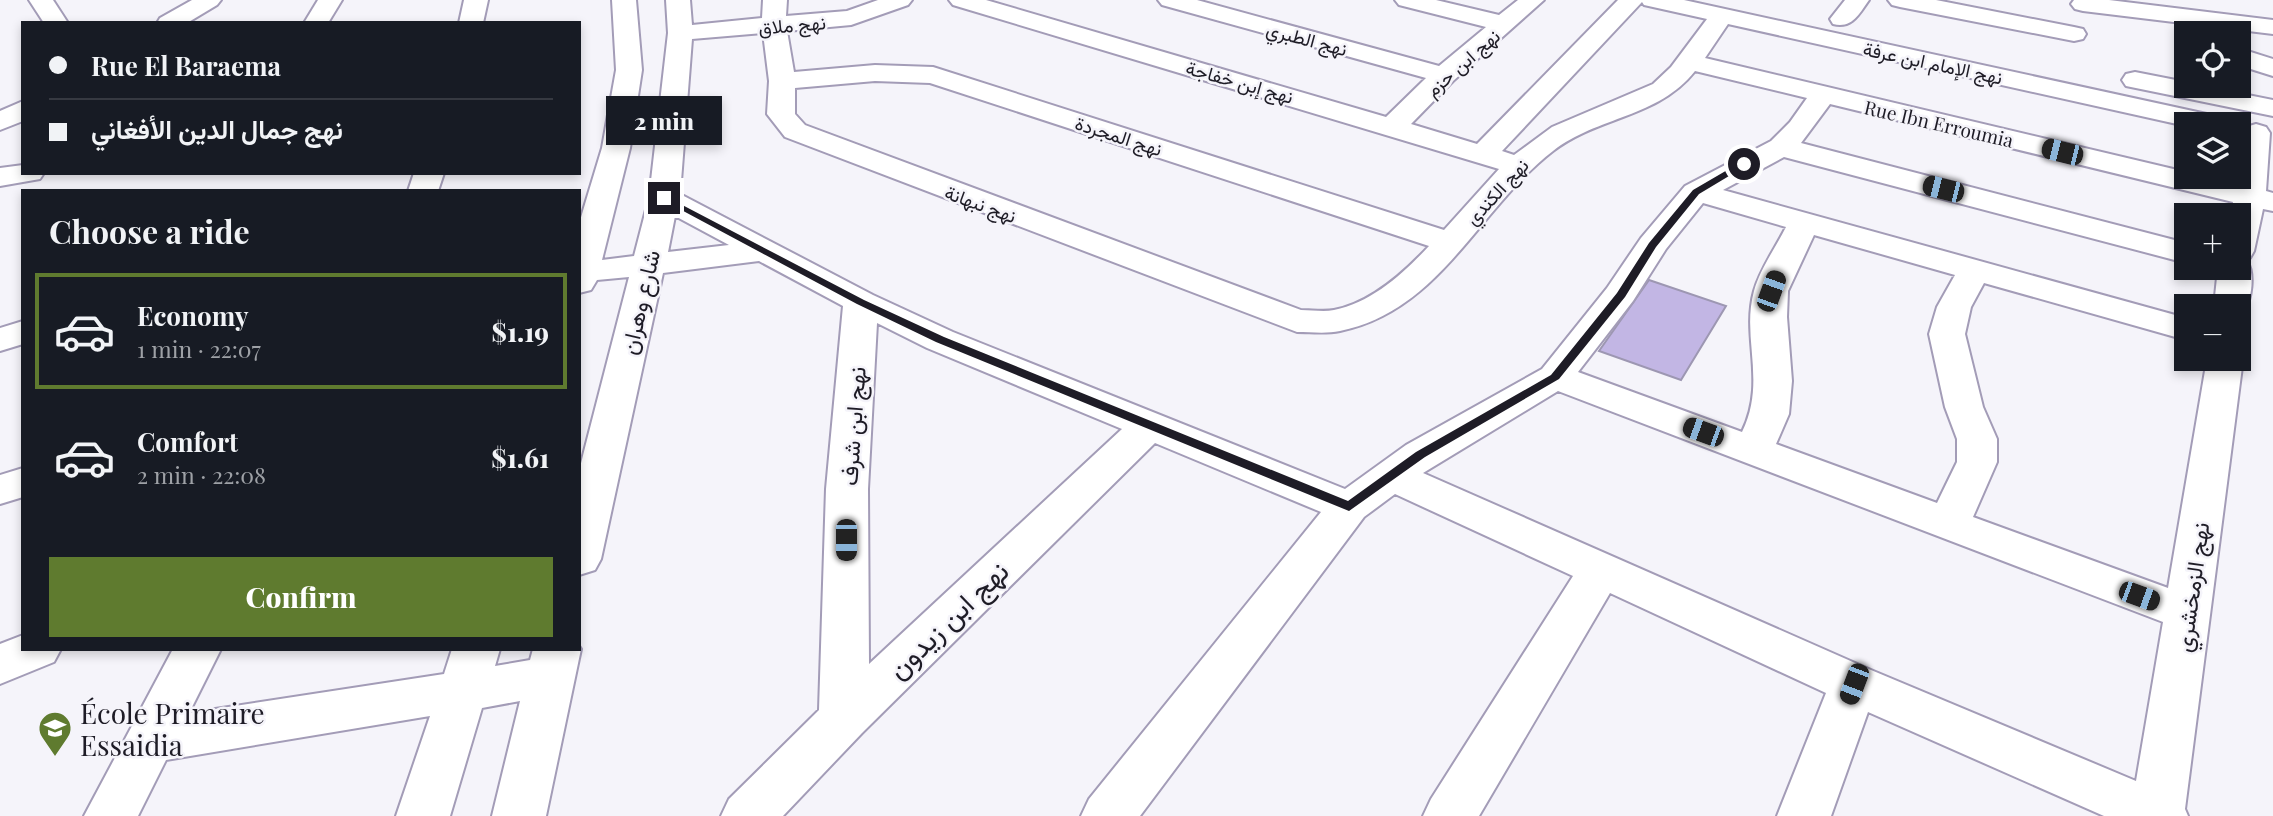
<!DOCTYPE html>
<meta charset="utf-8">
<style>
:root{--surface:#171b24;--page:#242831;--text:#f1f3f6;--muted:#9ea1a6;--line:#363941;--accent:#5f7b2f}
body{margin:0;font-family:"Playfair Display",Vazirmatn,serif;background:var(--page);color:var(--text);height:100vh;display:flex;flex-direction:column;font-size:26px;white-space:nowrap}
*{box-sizing:border-box;margin:0}
p{font-size:23px;color:var(--muted)}
.icon{flex:none;width:38px;height:38px;fill:none;stroke:currentColor;stroke-width:2;stroke-linecap:round;stroke-linejoin:round}
.map{position:relative;flex:1;overflow:hidden}
.details{position:absolute;left:21px;top:189px;width:560px;height:462px;display:flex;flex-direction:column;background:var(--surface);border-radius:0px;box-shadow:0 4px 10px #0003}
.details>*{flex:none}
.hud{position:absolute;left:21px;top:21px;width:560px;height:154px;border-radius:0px;box-shadow:0 4px 10px #0003;display:grid;align-content:center;height:154px;padding:0 28px;background:var(--surface)}
.tools{position:absolute;left:2174px;top:21px;display:grid;gap:14px}
.tools a{display:grid;place-items:center;width:77px;height:77px;border-radius:0px;background:var(--surface);box-shadow:0 4px 10px #0003;font-size:35px}
.end{position:absolute;width:32px;height:32px;margin:-16px;border:9px solid #1e1c26;background:#fff;box-shadow:0 0 0 4px #fff}
.from{border-radius:50%}
.bubble{position:absolute;height:49px;border-radius:0px;background:var(--surface);box-shadow:0 4px 10px #0003;font-size:23px;font-weight:800;line-height:49px;text-align:center}
.car{position:absolute;width:21px;height:42px;margin:-21px -10px;border-radius:9px;box-shadow:0 0 5px 2px #0007;background:linear-gradient(#222 24%,#8ab4d8 0 40%,#222 0 76%,#8ab4d8 0 86%,#222 0)}
.hud b{display:flex;align-items:center;gap:24px;height:66px;font-size:26px}
.hud b+b{border-top:2px solid var(--line)}
.hud i{width:18px;height:18px;background:var(--text)}
ul{padding:0;list-style:none}
li{display:flex;align-items:center;gap:21px;height:116px;margin:0 14px 10px;padding:0 14px;border:4px solid transparent;border-radius:0px}
li div{flex:1}
li b{display:block;font-size:26px}
li em{font-style:normal;font-weight:800}
li.active{border-color:var(--accent)}
li>.icon{width:63px;height:63px;stroke-width:1.5}
h2{padding:0 28px;font-size:32px;line-height:84px}
.button{display:flex;gap:14px;margin-top:auto;padding:14px 28px}
.button a{flex:1;height:80px;border-radius:0px;background:var(--accent);color:#fff;font-size:28px;font-weight:800;line-height:80px;text-align:center}
.map>svg:first-child{display:block}
.building{fill:#c2b6e4;stroke:#9d97b2;stroke-width:2}
.lines{fill:none;stroke-linecap:round;stroke-linejoin:round}
.minor-casing{stroke:#a39cb7;stroke-width:4}
.minor{fill:#fff;fill-rule:evenodd}
.route{fill:#1e1c26}
.labels{text-anchor:middle;dominant-baseline:central;stroke-width:5;stroke-linejoin:round;paint-order:stroke}
.far-street-label{font-size:19px;fill:#1e1c26;stroke:#f5f4fa}
.street-label{font-size:23px;fill:#1e1c26;stroke:#f5f4fa}
.near-street-label{font-size:28px;fill:#1e1c26;stroke:#f5f4fa}
.near-poi-label{font-size:28px;fill:#1e1c26;stroke:#f5f4fa;text-anchor:start}
</style>
<div class="map">
<svg width="2273" height="816" viewBox="0 0 2273 816">
<rect width="100%" height="100%" fill="#f5f4fa"/>
<polygon class="building" points="1649,280 1726,306 1681,380 1599,351"/>
<g class="lines">
<defs>
<g id="minor">
<polygon points="29,0 53,0 68,23 44,23"/>
<polygon points="192,0 221,0 217,5 187,23 157,23 160,18"/>
<polygon points="318,0 342,0 328,23 304,23"/>
<polygon points="464,0 488,0 483,23 459,23"/>
<path d="M612,0H636L642,70L630,148L602,260L634,256L649,198L668,33L666,0H690L692,25L762,18L763,0H787L786,16L847,11L878,0H912L908,5L851,25L787,31L794,72L875,65L933,67L1444,230L1499,169L953,5L949,0H986L1386,117L1426,78L1162,5L1158,0H1197L1439,66L1486,27L1399,5L1395,0H1436L1499,15L1518,0H1544L1453,81L1411,124L1477,144L1618,0H1684L2225,118L2229,124L2186,126L1728,24L1705,58L2186,172V177H2206L2236,184L2242,133L2246,127L2256,124L2266,127L2270,133L2266,191L2273,193V211L2263,209L2254,251L2250,258L2242,260L2247,261C2255,273 2252,301 2243,313L2238,315V306H2214L2218,268H2238V215H2230L2233,202L1830,104L1801,143L2186,243V263L1784,157L1723,190L2186,318V340L1984,283L1971,307L1965,334L1983,407L1997,439V462L1973,517L2168,588L2207,359H2238V351L2243,359L2185,809L2188,816H2104L1868,712L1831,816H1777L1826,693L1610,593L1479,816H1423L1431,799L1573,576L1395,494L1364,517L1140,816H1081L1089,799L1321,512L1155,443L862,733L783,816H721L729,799L819,710L826,489L843,306L759,261L663,273L601,559L595,570L579,575V471L629,277L597,280L591,290L579,293V224L602,148L616,70ZM1642,2L1644,5L1707,19L1671,67L1653,84L1552,127L1514,155L1502,151ZM763,33L769,81L767,114L785,137L1297,332C1311,332 1326,334 1340,331C1440,311 1478,209 1553,151C1598,116 1658,118 1695,71L1807,98L1790,122L1771,141L1685,186L1641,238L1607,288L1542,369L1406,445L1345,489L953,332L873,295L680,194L692,39ZM875,81L930,83L1429,246C1404,273 1371,303 1334,310C1324,312 1312,310 1301,310L805,125L795,114V88ZM1703,203L1786,227C1776,247 1760,269 1754,291C1741,338 1767,381 1742,432L1578,372L1633,301L1666,249ZM675,216L729,245L668,252ZM1814,235L1955,275L1937,307L1929,334L1945,407L1957,439V462L1937,503L1776,444L1789,414L1792,381L1787,317L1788,291ZM877,323L927,348L1122,429L869,664L868,489ZM1558,391L2163,622L2136,781L1871,670L1423,473Z"/>
<path d="M1845,0H1869C1859,14 1852,29 1833,24L1830,19Z"/>
<polygon points="1888,0 1936,0 2074,27 2083,29 2086,34 2083,39 2074,41 1900,7 1892,5"/>
<polygon points="2074,0 2109,0 2273,20 2273,34 2083,11 2075,9 2071,4"/>
<polygon points="2238,48 2273,59 2273,76 2238,65"/>
<polygon points="2135,72 2186,82 2186,86 2203,86 2273,100 2273,116 2126,86 2122,80 2126,74"/>
<polygon points="23,101 23,121 0,130 0,111"/>
<polygon points="23,165 23,173 44,173 40,179 0,186 0,168"/>
<polygon points="414,173 444,173 438,191 408,191"/>
<polygon points="23,321 23,344 0,351 0,328"/>
<polygon points="23,468 23,497 0,504 0,475"/>
<polygon points="23,635 23,649 61,649 54,662 0,684 0,644"/>
<polygon points="579,646 581,649 546,816 492,816 520,701 482,708 450,816 396,816 430,716 166,760 138,816 84,816 173,649 221,649 189,713 444,674 452,649 500,649 495,666 530,660 533,649 579,649"/>
</g>
</defs>
<use href="#minor" class="minor-casing"/>
<use href="#minor" class="minor"/>
</g>
<polygon class="route" points="1741,162 1749,164 1699,194 1656,247 1625,297 1559,379 1425,457 1349,511 936,342 857,304 659,198 667,197 864,300 944,337 1348,501 1416,452 1551,375 1617,293 1649,243 1693,190"/>
<defs>
<symbol id="school-pin" viewBox="-11 -11 22 30"><path d="M0 17L-7.5 6A9.5 9.5 0 1 1 7.5 6Z" fill="#5f7b2f" stroke="#f5f4fa"/><path d="M0-5L7-2L0 1L-7-2ZM-4 1L0 2.5L4 1V4Q0 6-4 4Z" fill="#fff"/></symbol>
</defs>
<g fill-rule="evenodd">
<use href="#school-pin" x="36" y="709" width="38" height="52"/>
</g>
<g class="labels">
<g class="far-street-label">
<text transform="translate(792 24) rotate(-5)">نهج ملاق</text>
<text transform="translate(1307 38) rotate(15)">نهج الطبري</text>
<text transform="translate(1462 62) rotate(-41)">نهج ابن حزم</text>
<text transform="translate(1933 62) rotate(12)">نهج الإمام ابن عرفة</text>
<text transform="translate(1240 81) rotate(16)">نهج إبن خفاجة</text>
<text transform="translate(1939 123) rotate(13)">Rue Ibn Erroumia</text>
<text transform="translate(1119 135) rotate(18)">نهج المجردة</text>
<text transform="translate(1496 191) rotate(-47)">نهج الكندي</text>
<text transform="translate(981 203) rotate(20)">نهج نبهانة</text>
</g>
<g class="street-label">
<text transform="translate(639 302) rotate(-77)">شارع وهران</text>
<text transform="translate(852 426) rotate(-86)">نهج ابن شرف</text>
<text transform="translate(2191 587) rotate(-82)">نهج الزمخشري</text>
</g>
<g class="near-street-label">
<text transform="translate(947 619) rotate(-44)">نهج ابن زيدون</text>
</g>
<g class="near-poi-label">
<text x="80" y="712">École Primaire<tspan x="80" dy="32">Essaidia</tspan></text>
</g>
</g>
</svg>
<div class="tools">
<a><svg class="icon" aria-label="locate" viewBox="0 0 24 24"><circle cx="12" cy="12" r="6"/><path d="M12 2v4M12 18v4M2 12h4M18 12h4"/></svg></a>
<a><svg class="icon" aria-label="layers" viewBox="0 0 24 24"><path d="M12 4l9 5-9 5-9-5zM3 14l9 5 9-5"/></svg></a>
<a>+</a>
<a>−</a>
</div>
<i class="end from" style="left:1744px;top:164px"></i>
<i class="end" style="left:664px;top:198px"></i>
<div class="bubble" style="left:606px;top:96px;width:116px">2 min</div>
<i class="car" style="left:2062px;top:152px;rotate:284deg"></i>
<i class="car" style="left:1943px;top:189px;rotate:284deg"></i>
<i class="car" style="left:1771px;top:291px;rotate:20deg"></i>
<i class="car" style="left:1703px;top:432px;rotate:290deg"></i>
<i class="car" style="left:846px;top:540px;rotate:180deg"></i>
<i class="car" style="left:2139px;top:596px;rotate:110deg"></i>
<i class="car" style="left:1854px;top:684px;rotate:201deg"></i>
<div class="hud">
<b><i class="from"></i>Rue El Baraema</b>
<b><i></i>نهج جمال الدين الأفغاني</b>
</div>
<section class="details">
<h2>Choose a ride</h2>
<ul>
<li class="active"><svg class="icon" aria-label="car" viewBox="0 0 24 24"><path d="M5 17H2v-5l4-1 3-4h7l3 4 3 1v5h-3M9 17h6M6 11h13"/><circle cx="7" cy="17" r="2"/><circle cx="17" cy="17" r="2"/></svg><div><b>Economy</b><p>1 min · 22:07</p></div><em>$1.19</em></li>
<li><svg class="icon" aria-label="car" viewBox="0 0 24 24"><path d="M5 17H2v-5l4-1 3-4h7l3 4 3 1v5h-3M9 17h6M6 11h13"/><circle cx="7" cy="17" r="2"/><circle cx="17" cy="17" r="2"/></svg><div><b>Comfort</b><p>2 min · 22:08</p></div><em>$1.61</em></li>
</ul>
<div class="button"><a>Confirm</a></div>
</section>
</div>
